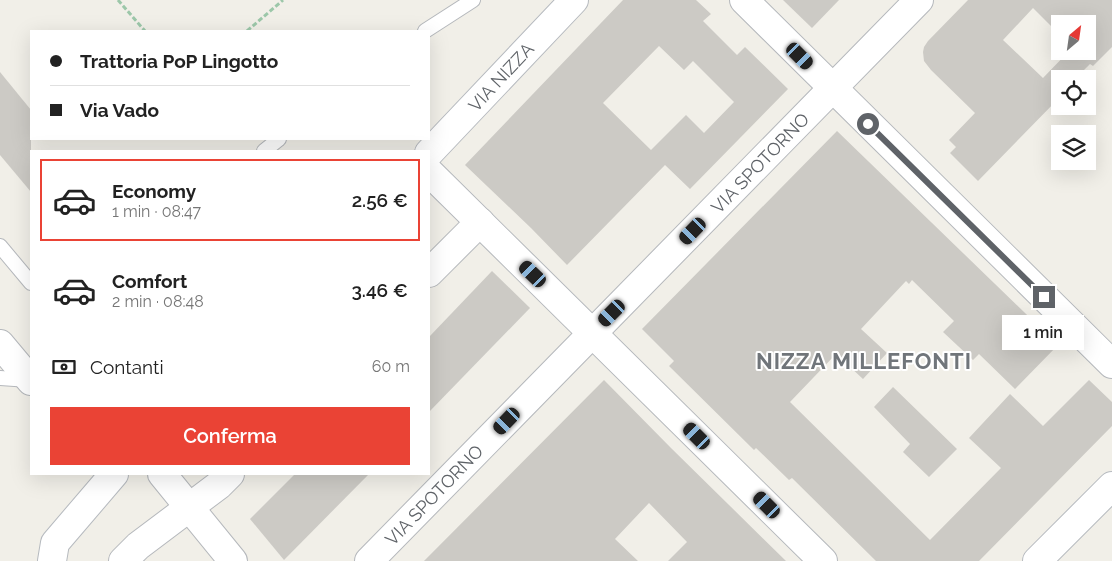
<!DOCTYPE html>
<html lang="it">
<meta charset="utf-8">
<style>
:root{--surface:#fff;--page:#f2f2f2;--text:#222;--muted:#767676;--line:#e0e0e0;--accent:#ea4335}
body{margin:0;font-family:Raleway,sans-serif;background:var(--page);color:var(--text);height:100vh;display:flex;flex-direction:column;font-size:19px;white-space:nowrap}
*{box-sizing:border-box;margin:0}
p{font-size:16px;color:var(--muted)}
.icon{flex:none;width:28px;height:28px;fill:none;stroke:currentColor;stroke-width:2;stroke-linecap:round;stroke-linejoin:round}
.map{position:relative;flex:1;overflow:hidden}
.details{position:absolute;left:30px;top:150px;width:400px;height:325px;display:flex;flex-direction:column;background:var(--surface);border-radius:0px;box-shadow:0 5px 20px #0002}
.details>*{flex:none}
.top-card{position:absolute;left:30px;top:30px;width:400px;height:110px;border-radius:0px;box-shadow:0 5px 20px #0002;display:grid;align-content:center;height:110px;padding:0 20px;background:var(--surface)}
.needle{width:32px;rotate:29deg}
.fabs{position:absolute;left:1051px;top:15px;display:grid;gap:10px}
.fabs a{display:grid;place-items:center;width:45px;height:45px;border-radius:0px;background:var(--surface);box-shadow:0 5px 20px #0002;font-size:25px}
.end{position:absolute;width:22px;height:22px;margin:-11px;border:6px solid #5f6368;background:#fff;box-shadow:0 0 0 2px #fff}
.from{border-radius:50%}
.bubble{position:absolute;height:35px;border-radius:0px;background:var(--surface);box-shadow:0 5px 20px #0002;font-size:16px;font-weight:600;line-height:35px;text-align:center}
.car{position:absolute;width:15px;height:30px;margin:-15px -8px;border-radius:6px;box-shadow:0 0 4px 1px #0007;background:linear-gradient(#222 24%,#8ab4d8 0 40%,#222 0 76%,#8ab4d8 0 86%,#222 0)}
.top-card b{display:flex;align-items:center;gap:18px;height:48px;font-size:19px}
.top-card b+b{border-top:1px solid var(--line)}
.top-card i{width:12px;height:12px;background:var(--text)}
ul{padding:9px 0 0;list-style:none}
li{display:flex;align-items:center;gap:15px;height:82px;margin:0 10px 8px;padding:0 10px;border:2px solid transparent;border-radius:0px}
li div{flex:1}
li b{display:block;font-size:19px}
li em{font-style:normal;font-weight:600}
li.active{border-color:var(--accent)}
li>.icon{width:45px;height:45px;stroke-width:1.5}
.pay{display:flex;align-items:center;gap:12px;height:55px;padding:0 20px;font-size:19px}
.pay p{margin-inline-start:auto}
.primary-button{display:flex;gap:10px;margin-top:auto;padding:10px 20px}
.primary-button a{flex:1;height:58px;border-radius:0px;background:var(--accent);color:#fff;font-size:20px;font-weight:600;line-height:58px;text-align:center}
.map>svg:first-child{display:block}
.building{fill:#cccac5;fill-rule:evenodd}
.lines{fill:none;stroke-linecap:round;stroke-linejoin:round}
.lane-casing{stroke:#b5b8bc;stroke-width:16}
.street-casing{stroke:#b5b8bc;stroke-width:30}
.secondary-casing{stroke:#b6babf;stroke-width:30}
.path{stroke:#9cc7a9;stroke-width:3;stroke-dasharray:5 2.5;stroke-linecap:butt}
.lane{stroke:#fff;stroke-width:14}
.street{stroke:#fff;stroke-width:28}
.secondary{stroke:#fff;stroke-width:28}
.route{stroke:#5f6368;stroke-width:6}
.labels{text-anchor:middle;dominant-baseline:central;stroke-width:4;stroke-linejoin:round;paint-order:stroke}
.street-label{font-size:18px;fill:#5f6368;stroke:#fff}
.district-label{font-size:22px;font-weight:bold;letter-spacing:1px;fill:#70757a;stroke:#fff}
</style>
<div class="map">
<svg width="1112" height="561" viewBox="0 0 1112 561">
<rect width="100%" height="100%" fill="#f1efe8"/>
<g class="building">
<path d="M623,0H696L711,14L703,21L737,55L745,47L788,89L690,189L665,165L567,265L531,228L465,165ZM659,46L684,70L693,61L734,102L704,133L686,115L651,150L603,103Z"/>
<polygon points="783,0 839,0 812,28"/>
<path d="M968,0H1112V47L1093,66L1090,64L1075,79H1060V97L978,181L950,153L956,147L949,140L975,113L931,70L924,61L923,52L924,47L928,41ZM1033,8L1060,35V24H1088V51H1069L1043,78L1003,40Z"/>
<polygon points="0,72 31,110 31,192 0,155"/>
<polygon points="837,131 1058,345 1015,389 979,354 973,360 943,332 954,321 912,280 909,284 906,281 861,329 887,353 863,379 836,354 790,402 930,540 1001,468 969,438 1010,394 1043,426 1089,380 1112,402 1112,426 979,561 876,561 792,478 789,480 756,448 754,450 669,366 674,361 642,329"/>
<polygon points="492,271 530,308 429,412 429,337"/>
<polygon points="604,380 671,448 786,561 668,561 687,542 649,503 615,539 638,561 424,561"/>
<polygon points="893,387 957,449 929,477 903,452 910,444 874,407"/>
<polygon points="295,474 369,474 284,560 250,519"/>
</g>
<g class="lines">
<defs>
<g id="lane">
<polyline points="425,31 473,0"/>
<polyline points="264,151 279,139"/>
<polyline points="0,246 31,283"/>
<polyline points="0,378 29,380"/>
</g>
<g id="street">
<polyline points="744,0 1112,364"/>
<polyline points="429,172 823,561"/>
<polyline points="429,273 480,222"/>
<polyline points="0,344 31,381"/>
<polyline points="162,474 233,561"/>
<polyline points="123,561 138,546 219,485 230,474"/>
<polyline points="369,561 919,0"/>
</g>
<g id="secondary">
<polyline points="429,153 574,0"/>
<polyline points="52,561 55,543 114,474"/>
<polyline points="1037,561 1112,486"/>
</g>
</defs>
<use href="#lane" class="lane-casing"/>
<use href="#street" class="street-casing"/>
<use href="#secondary" class="secondary-casing"/>
<g class="path">
<polyline points="118,0 145,31"/>
<polyline points="247,31 283,0"/>
</g>
<use href="#lane" class="lane"/>
<use href="#street" class="street"/>
<use href="#secondary" class="secondary"/>
</g>
<g class="lines">
<polyline class="route" points="868,124 1044,297"/>
</g>
<g class="labels">
<g class="street-label">
<text transform="translate(501 77) rotate(-47)">VIA NIZZA</text>
<text transform="translate(760 163) rotate(-46)">VIA SPOTORNO</text>
<text transform="translate(434 495) rotate(-46)">VIA SPOTORNO</text>
</g>
<g class="district-label">
<text x="864" y="361">NIZZA MILLEFONTI</text>
</g>
</g>
</svg>
<div class="fabs">
<a><svg class="needle" viewBox="-14 -14 28 28"><path d="M0-13l5 13h-10z" fill="#e53935"/><path d="M0 13l5-13h-10z" fill="#767676"/></svg></a>
<a><svg class="icon" aria-label="locate" viewBox="0 0 24 24"><circle cx="12" cy="12" r="6"/><path d="M12 2v4M12 18v4M2 12h4M18 12h4"/></svg></a>
<a><svg class="icon" aria-label="layers" viewBox="0 0 24 24"><path d="M12 4l9 5-9 5-9-5zM3 14l9 5 9-5"/></svg></a>
</div>
<i class="end from" style="left:868px;top:124px"></i>
<i class="end" style="left:1044px;top:297px"></i>
<div class="bubble" style="left:1002px;top:315px;width:82px">1 min</div>
<i class="car" style="left:800px;top:56px;rotate:135deg"></i>
<i class="car" style="left:693px;top:231px;rotate:224deg"></i>
<i class="car" style="left:533px;top:274px;rotate:314deg"></i>
<i class="car" style="left:612px;top:313px;rotate:225deg"></i>
<i class="car" style="left:507px;top:421px;rotate:224deg"></i>
<i class="car" style="left:697px;top:436px;rotate:315deg"></i>
<i class="car" style="left:767px;top:505px;rotate:315deg"></i>
<div class="top-card">
<b><i class="from"></i>Trattoria PoP Lingotto</b>
<b><i></i>Via Vado</b>
</div>
<section class="details">
<ul>
<li class="active"><svg class="icon" aria-label="car" viewBox="0 0 24 24"><path d="M5 17H2v-5l4-1 3-4h7l3 4 3 1v5h-3M9 17h6M6 11h13"/><circle cx="7" cy="17" r="2"/><circle cx="17" cy="17" r="2"/></svg><div><b>Economy</b><p>1 min · 08:47</p></div><em>2.56 €</em></li>
<li><svg class="icon" aria-label="car" viewBox="0 0 24 24"><path d="M5 17H2v-5l4-1 3-4h7l3 4 3 1v5h-3M9 17h6M6 11h13"/><circle cx="7" cy="17" r="2"/><circle cx="17" cy="17" r="2"/></svg><div><b>Comfort</b><p>2 min · 08:48</p></div><em>3.46 €</em></li>
</ul>
<div class="pay"><svg class="icon" aria-label="cash" viewBox="0 0 24 24"><path d="M3 7h18v10H3z"/><circle cx="12" cy="12" r="2"/></svg>Contanti<p>60 m</p></div>
<div class="primary-button"><a>Conferma</a></div>
</section>
</div>
